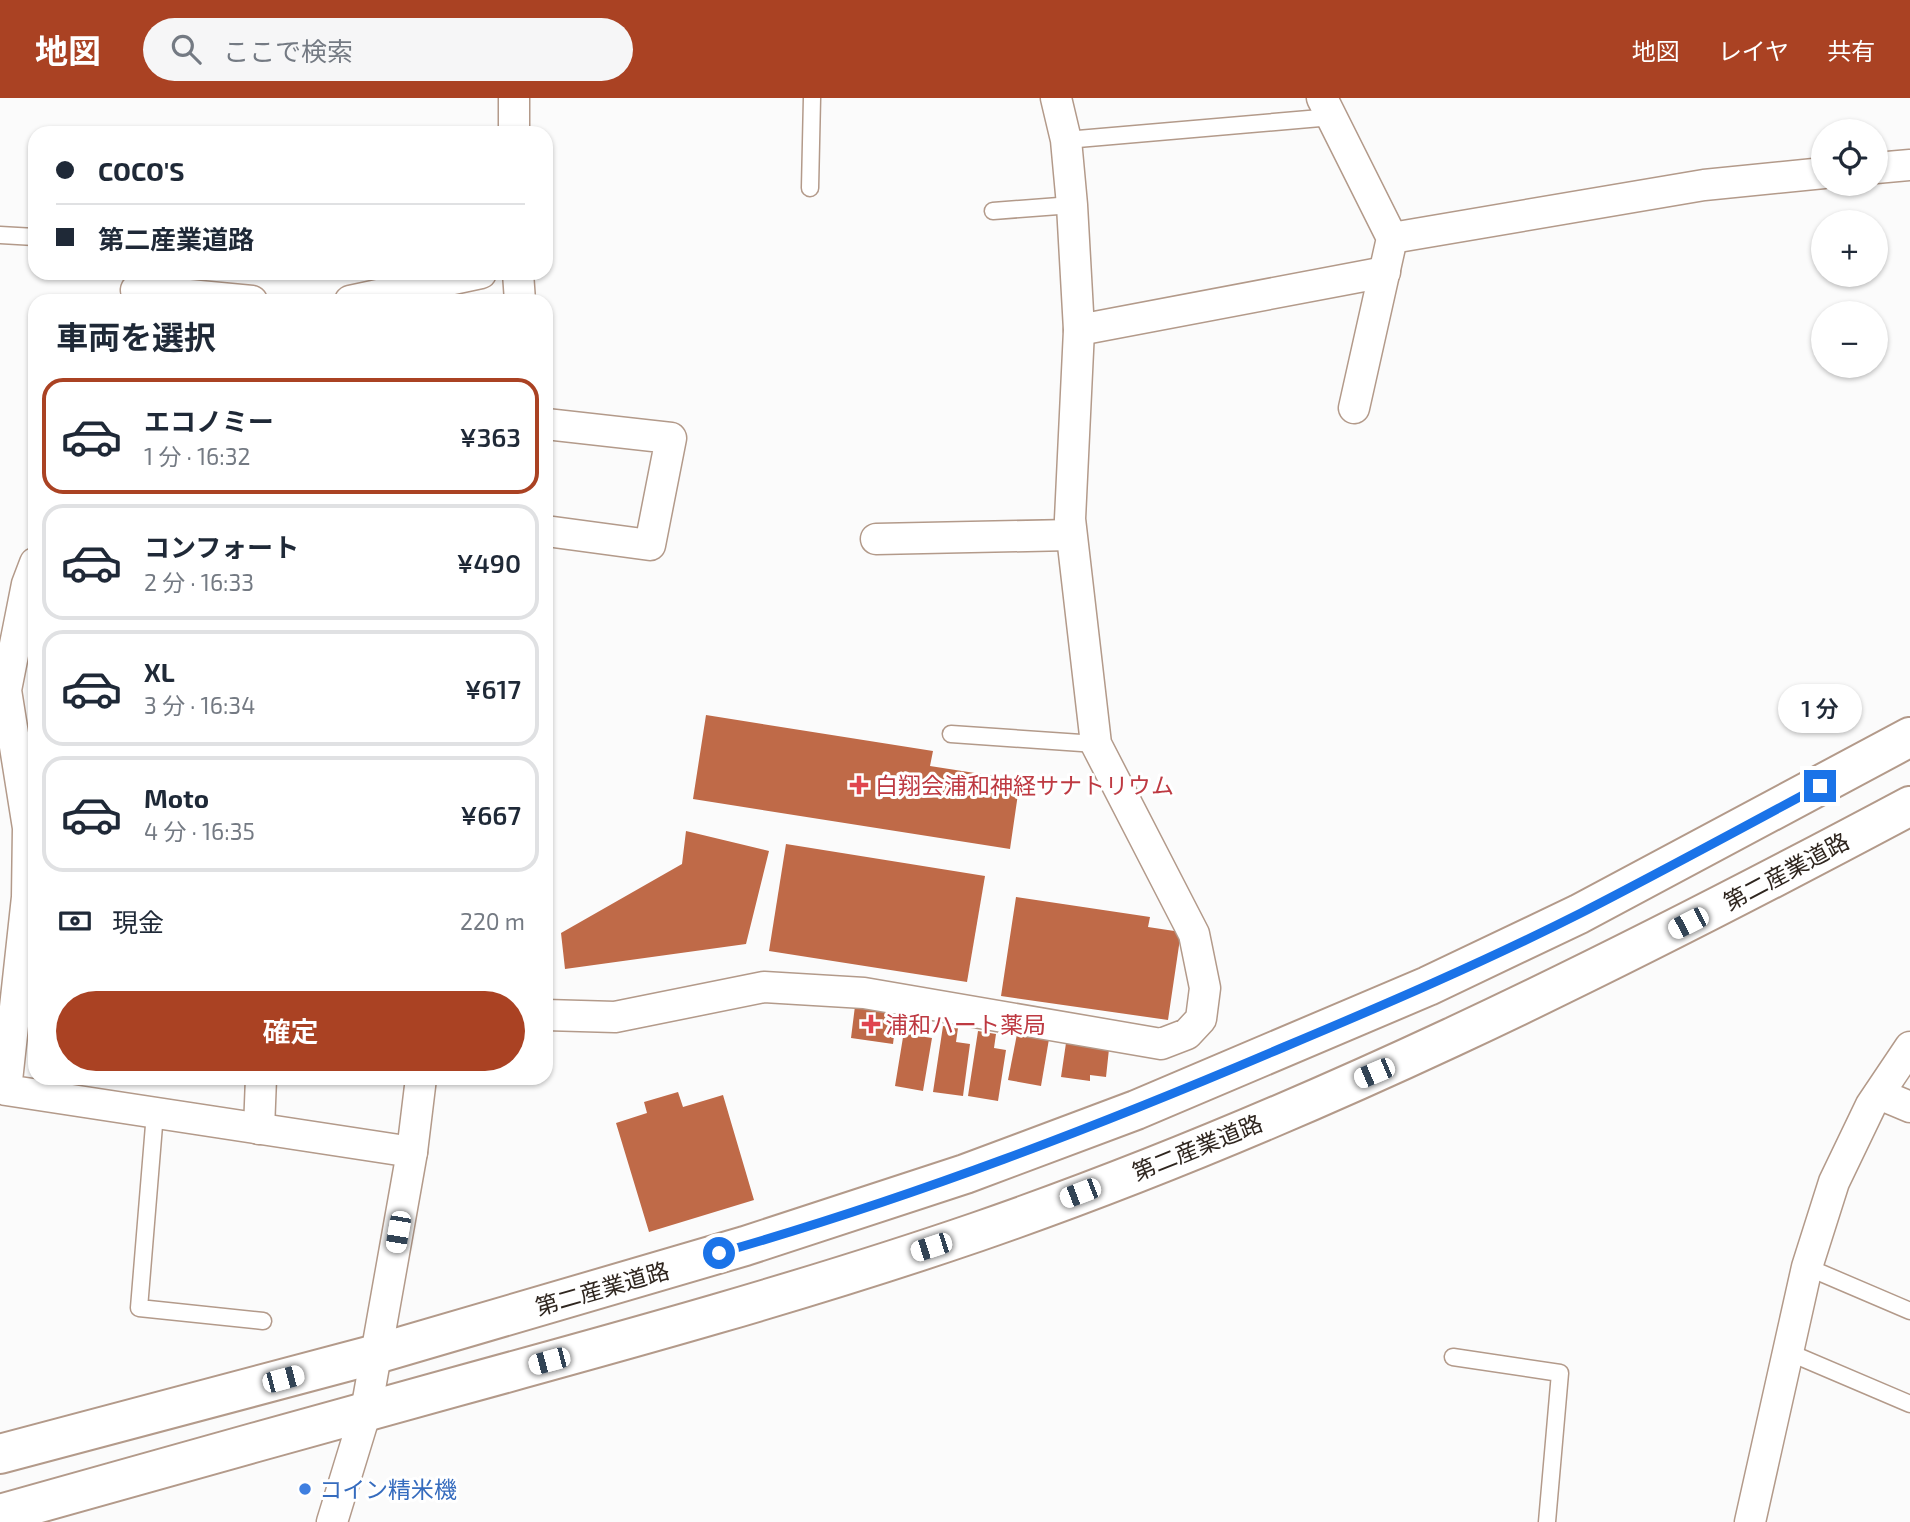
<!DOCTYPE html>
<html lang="ja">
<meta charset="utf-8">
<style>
:root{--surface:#fff;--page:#f6f6f7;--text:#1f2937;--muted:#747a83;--line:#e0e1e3;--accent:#aa4223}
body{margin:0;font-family:"Exo 2","Noto Sans JP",sans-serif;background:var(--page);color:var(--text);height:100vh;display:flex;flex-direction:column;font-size:26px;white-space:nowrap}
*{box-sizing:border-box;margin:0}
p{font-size:23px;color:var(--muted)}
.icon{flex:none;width:38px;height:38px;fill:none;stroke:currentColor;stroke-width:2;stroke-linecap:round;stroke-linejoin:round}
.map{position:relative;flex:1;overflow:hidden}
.panel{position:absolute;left:28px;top:196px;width:525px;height:791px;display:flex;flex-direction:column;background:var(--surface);border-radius:21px;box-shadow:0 2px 5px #0004}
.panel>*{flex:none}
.top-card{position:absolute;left:28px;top:28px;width:525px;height:154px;border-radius:21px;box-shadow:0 2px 5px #0004;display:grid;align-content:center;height:154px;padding:0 28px;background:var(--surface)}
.buttons{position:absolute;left:1811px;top:21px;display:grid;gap:14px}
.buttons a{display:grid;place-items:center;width:77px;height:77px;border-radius:50%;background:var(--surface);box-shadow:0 2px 5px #0004;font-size:35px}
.end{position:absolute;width:32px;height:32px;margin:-16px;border:9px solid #1a73e8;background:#fff;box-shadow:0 0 0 4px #fff}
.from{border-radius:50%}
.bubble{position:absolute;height:49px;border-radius:24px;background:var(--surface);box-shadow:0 2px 5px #0004;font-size:23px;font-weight:600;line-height:49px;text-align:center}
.car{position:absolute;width:21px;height:42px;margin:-21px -10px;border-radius:9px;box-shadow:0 0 5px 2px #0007;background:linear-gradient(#fff 24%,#345 0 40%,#fff 0 76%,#345 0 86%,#fff 0)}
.top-card b{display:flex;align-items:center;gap:24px;height:66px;font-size:26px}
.top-card b+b{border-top:2px solid var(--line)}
.top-card i{width:18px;height:18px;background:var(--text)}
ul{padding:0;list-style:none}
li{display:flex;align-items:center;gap:21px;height:116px;margin:0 14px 10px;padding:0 14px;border:4px solid var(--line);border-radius:21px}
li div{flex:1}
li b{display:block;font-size:26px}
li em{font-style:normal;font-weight:600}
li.on{border-color:var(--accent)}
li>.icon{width:63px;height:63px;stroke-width:1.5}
h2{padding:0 28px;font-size:32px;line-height:84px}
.pay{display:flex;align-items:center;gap:18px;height:77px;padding:0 28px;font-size:26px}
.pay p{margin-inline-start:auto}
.primary-button{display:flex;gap:14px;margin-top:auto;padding:14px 28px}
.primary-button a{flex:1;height:80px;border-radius:42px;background:var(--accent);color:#fff;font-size:28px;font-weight:600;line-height:80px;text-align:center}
header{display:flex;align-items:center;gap:42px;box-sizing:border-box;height:98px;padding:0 35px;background:var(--accent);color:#fff}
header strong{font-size:33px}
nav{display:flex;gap:38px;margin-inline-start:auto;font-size:24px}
.search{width:490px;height:63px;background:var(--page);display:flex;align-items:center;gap:18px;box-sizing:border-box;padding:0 24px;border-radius:38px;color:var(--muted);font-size:26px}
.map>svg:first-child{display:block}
.building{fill:#bf6a48}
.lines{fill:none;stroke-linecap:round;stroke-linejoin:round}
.service-casing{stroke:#b39a8a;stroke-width:19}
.minor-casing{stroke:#b39a8a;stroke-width:33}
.primary-casing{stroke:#b39a8a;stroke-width:42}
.service{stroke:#fff;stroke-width:16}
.minor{stroke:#fff;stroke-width:30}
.primary{stroke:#fff;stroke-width:38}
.route{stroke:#1a73e8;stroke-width:9}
.health-dot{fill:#e0444e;stroke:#fff;stroke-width:2.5}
.shop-dot{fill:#3f7fe0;stroke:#fff;stroke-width:2.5}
.labels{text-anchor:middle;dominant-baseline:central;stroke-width:6;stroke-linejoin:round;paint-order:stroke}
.health-label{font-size:23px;fill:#be3a42;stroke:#fff;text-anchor:start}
.street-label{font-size:23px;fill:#2f261f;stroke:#fff}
.shop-label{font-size:23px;fill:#366cbe;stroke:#fff;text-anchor:start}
</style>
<header>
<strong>地図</strong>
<div class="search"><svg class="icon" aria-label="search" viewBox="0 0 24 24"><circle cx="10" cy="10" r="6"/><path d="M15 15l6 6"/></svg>ここで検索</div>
<nav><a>地図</a><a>レイヤ</a><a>共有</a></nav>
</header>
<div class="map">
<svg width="1910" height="1424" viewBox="0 0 1910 1424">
<rect width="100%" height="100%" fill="#fbfbfb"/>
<g class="building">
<polygon points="706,617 933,653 930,668 1020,682 1010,751 693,701"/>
<polygon points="686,733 769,753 746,846 565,871 561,835 682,766"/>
<polygon points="786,746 985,778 967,884 769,853"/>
<polygon points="1016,799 1150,819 1148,829 1181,834 1168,922 1001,898"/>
<polygon points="855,908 897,914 893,946 851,940"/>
<polygon points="906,921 921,923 919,938 932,940 923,993 895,988"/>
<polygon points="943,928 958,930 956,944 970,946 963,998 933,994"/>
<polygon points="978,933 996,936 994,950 1006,952 998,1003 968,998"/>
<polygon points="1017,936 1049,941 1041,988 1008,982"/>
<polygon points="1066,945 1109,951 1106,979 1090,977 1090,983 1061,979"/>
<polygon points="678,994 683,1009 723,997 754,1102 649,1134 616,1025 647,1015 644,1004"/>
</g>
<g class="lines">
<defs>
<g id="service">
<polyline points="1066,42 1332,19"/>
<polyline points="810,90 812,0"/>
<polyline points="993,113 1072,107"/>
<polyline points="0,137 35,139"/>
<polyline points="951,636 1096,646"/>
<polyline points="155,1015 139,1210 263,1223"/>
<polyline points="1807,1169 1910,1213"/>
<polyline points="1788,1254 1910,1306"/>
<polyline points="1453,1259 1560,1275 1547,1424"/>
</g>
<g id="minor">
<polyline points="514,0 514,35"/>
<polyline points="1322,0 1392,140 1354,310"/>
<polyline points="1876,70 1910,67"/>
<polyline points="1392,140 1704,87 1824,75"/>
<polyline points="518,175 520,203"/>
<polyline points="136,192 252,203"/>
<polyline points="350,203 481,175"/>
<polyline points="1079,232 1385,174"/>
<polyline points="546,326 671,340 650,447 546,433"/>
<polyline points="876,441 1071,437"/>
<polyline points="35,465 27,486 6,592 28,730 27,799 6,992 412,1054"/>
<polyline points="546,917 615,919 764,889 864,895 1161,946 1187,936 1201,921 1205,890 1194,836 1096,646 1070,421 1079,232 1072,107 1066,42 1056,0"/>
<polyline points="1879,996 1910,1009"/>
<polyline points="259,1031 261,980"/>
<polyline points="332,1424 366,1313 412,1054 421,980"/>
<polyline points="1750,1424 1807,1169 1834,1084 1871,1007 1910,949"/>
</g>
<g id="primary">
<polyline points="0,1356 376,1256 745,1148 965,1076 1136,1012 1428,888 1579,816 1910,639"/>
<path d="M0,1416C152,1373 303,1331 455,1289C630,1241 805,1193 977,1134C1301,1022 1608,869 1910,708"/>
</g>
</defs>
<use href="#service" class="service-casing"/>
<use href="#minor" class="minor-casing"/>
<use href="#primary" class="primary-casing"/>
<use href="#service" class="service"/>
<use href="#minor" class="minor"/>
<use href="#primary" class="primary"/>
</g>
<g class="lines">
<path class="route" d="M719,1155C912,1100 1099,1028 1284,949C1384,907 1484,864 1581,815C1661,774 1740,731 1820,688"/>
</g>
<g class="health-dot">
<path d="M855.5 676.5h7v7h7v7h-7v7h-7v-7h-7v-7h7z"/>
<path d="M867.5 915.5h7v7h7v7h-7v7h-7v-7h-7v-7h7z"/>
</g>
<circle class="shop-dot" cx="305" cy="1391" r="7"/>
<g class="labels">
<g class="health-label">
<text x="875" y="687">白翔会浦和神経サナトリウム</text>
<text x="885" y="926">浦和ハート薬局</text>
</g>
<g class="street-label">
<text transform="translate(1786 773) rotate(-28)">第二産業道路</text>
<text transform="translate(1197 1049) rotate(-22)">第二産業道路</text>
<text transform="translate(602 1190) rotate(-16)">第二産業道路</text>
</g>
<g class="shop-label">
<text x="319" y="1391">コイン精米機</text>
</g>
</g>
</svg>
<div class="buttons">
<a><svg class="icon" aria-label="locate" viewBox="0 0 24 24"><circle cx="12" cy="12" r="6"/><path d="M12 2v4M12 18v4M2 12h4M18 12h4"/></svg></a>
<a>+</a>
<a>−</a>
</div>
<i class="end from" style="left:719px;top:1155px"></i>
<i class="end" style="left:1820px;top:688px"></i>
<div class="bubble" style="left:1778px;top:586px;width:84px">1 分</div>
<i class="car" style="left:1688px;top:825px;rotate:243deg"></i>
<i class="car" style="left:1374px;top:975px;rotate:247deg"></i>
<i class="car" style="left:1080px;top:1095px;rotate:249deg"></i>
<i class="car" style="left:398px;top:1134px;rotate:190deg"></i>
<i class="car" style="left:931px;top:1149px;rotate:252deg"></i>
<i class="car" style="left:549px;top:1263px;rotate:255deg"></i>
<i class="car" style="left:283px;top:1281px;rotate:75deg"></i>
<div class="top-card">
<b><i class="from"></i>COCO'S</b>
<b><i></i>第二産業道路</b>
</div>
<section class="panel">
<h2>車両を選択</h2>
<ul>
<li class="on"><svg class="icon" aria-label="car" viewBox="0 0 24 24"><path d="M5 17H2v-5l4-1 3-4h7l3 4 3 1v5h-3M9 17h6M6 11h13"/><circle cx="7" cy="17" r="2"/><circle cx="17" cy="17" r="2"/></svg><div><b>エコノミー</b><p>1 分 · 16:32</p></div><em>¥363</em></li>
<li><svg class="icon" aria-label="car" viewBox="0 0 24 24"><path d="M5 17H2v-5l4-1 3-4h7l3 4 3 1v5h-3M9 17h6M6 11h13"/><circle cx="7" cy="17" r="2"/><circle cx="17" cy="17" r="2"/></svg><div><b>コンフォート</b><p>2 分 · 16:33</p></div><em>¥490</em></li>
<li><svg class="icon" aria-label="car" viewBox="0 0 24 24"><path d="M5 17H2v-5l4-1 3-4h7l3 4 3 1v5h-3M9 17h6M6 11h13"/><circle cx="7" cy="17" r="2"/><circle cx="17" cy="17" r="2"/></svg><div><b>XL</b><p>3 分 · 16:34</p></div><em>¥617</em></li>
<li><svg class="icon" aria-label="car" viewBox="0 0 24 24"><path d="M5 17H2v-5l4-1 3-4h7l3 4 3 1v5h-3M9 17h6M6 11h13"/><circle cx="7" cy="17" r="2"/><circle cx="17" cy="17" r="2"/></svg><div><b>Moto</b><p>4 分 · 16:35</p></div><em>¥667</em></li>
</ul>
<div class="pay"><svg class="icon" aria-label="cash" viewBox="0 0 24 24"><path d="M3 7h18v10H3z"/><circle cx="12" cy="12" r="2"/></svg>現金<p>220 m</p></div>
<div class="primary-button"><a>確定</a></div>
</section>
</div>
